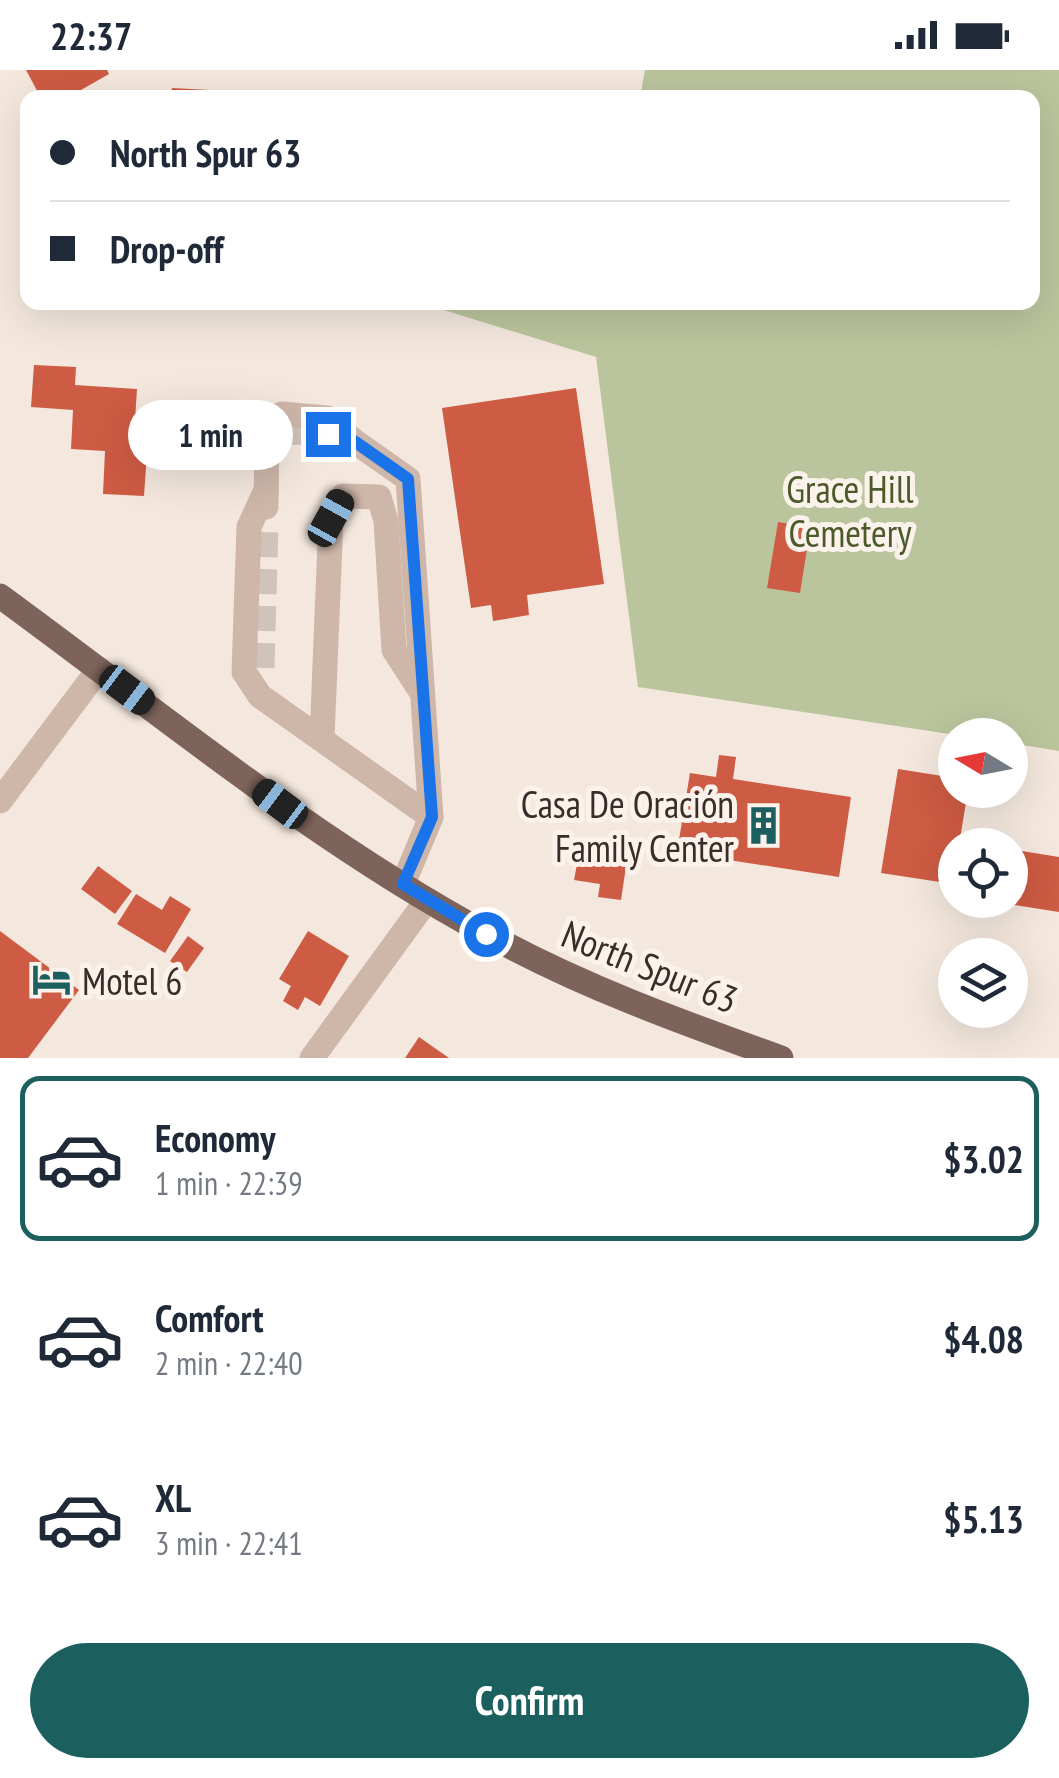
<!DOCTYPE html>
<meta charset="utf-8">
<style>
:root{--surface:#fff;--page:#f6f6f7;--text:#1f2937;--muted:#747a83;--line:#e0e1e3;--accent:#1b5f5f}
body{margin:0;font-family:"PT Sans Narrow",sans-serif;background:var(--page);color:var(--text);height:100vh;display:flex;flex-direction:column;font-size:38px;white-space:nowrap}
*{box-sizing:border-box;margin:0}
p{font-size:32px;color:var(--muted)}
.icon{flex:none;width:55px;height:55px;fill:none;stroke:currentColor;stroke-width:2;stroke-linecap:round;stroke-linejoin:round}
.map{position:relative;height:988px;overflow:hidden}
.sheet{display:flex;flex-direction:column;background:var(--surface);flex:1}
.sheet>*{flex:none}
.guide{position:absolute;left:20px;top:20px;width:1020px;height:220px;border-radius:20px;box-shadow:0 10px 40px #0002;display:grid;align-content:center;height:220px;padding:0 30px;background:var(--surface)}
.needle{width:65px;rotate:280deg}
.buttons{position:absolute;left:938px;top:648px;display:grid;gap:20px}
.buttons a{display:grid;place-items:center;width:90px;height:90px;border-radius:50%;background:var(--surface);box-shadow:0 10px 40px #0002;font-size:50px}
.end{position:absolute;width:45px;height:45px;margin:-22px;border:12px solid #1a73e8;background:#fff;box-shadow:0 0 0 5px #fff}
.from{border-radius:50%}
.bubble{position:absolute;height:70px;border-radius:35px;background:var(--surface);box-shadow:0 10px 40px #0002;font-size:32px;font-weight:700;line-height:70px;text-align:center}
.car{position:absolute;width:30px;height:60px;margin:-30px -15px;border-radius:12px;box-shadow:0 0 8px 2px #0007;background:linear-gradient(#222 24%,#8ab4d8 0 40%,#222 0 76%,#8ab4d8 0 86%,#222 0)}
.guide b{display:flex;align-items:center;gap:35px;height:95px;font-size:38px}
.guide b+b{border-top:2px solid var(--line)}
.guide i{width:25px;height:25px;background:var(--text)}
ul{padding:18px 0 0;list-style:none}
li{display:flex;align-items:center;gap:30px;height:165px;margin:0 20px 15px;padding:0 10px;border:5px solid transparent;border-radius:20px}
li div{flex:1}
li b{display:block;font-size:38px}
li em{font-style:normal;font-weight:700}
li.active{border-color:var(--accent)}
li>.icon{width:90px;height:90px;stroke-width:1.5}
.action{display:flex;gap:20px;margin-top:auto;padding:20px 30px}
.action a{flex:1;height:115px;border-radius:60px;background:var(--accent);color:#fff;font-size:40px;font-weight:700;line-height:115px;text-align:center}
.status{display:flex;justify-content:space-between;align-items:center;height:70px;padding:0 50px;background:var(--surface);direction:ltr}
.status svg{height:28px;fill:currentColor}
.map>svg:first-child{display:block}
.green{fill:#bac59d}
.building{fill:#ce5b43}
.lines{fill:none;stroke-linecap:round;stroke-linejoin:round}
.minor-tunnel{stroke:#cfc3ba;stroke-width:25;stroke-dasharray:25 12;stroke-linecap:butt}
.minor{stroke:#ceb7a9;stroke-width:25}
.major{stroke:#7d6359;stroke-width:25}
.route{stroke:#1a73e8;stroke-width:12}
.labels{text-anchor:middle;dominant-baseline:central;stroke-width:10;stroke-linejoin:round;paint-order:stroke}
.park-label{font-size:38px;fill:#4c5a2b;stroke:#fbf3eb}
.poi-label{font-size:38px;fill:#3a2d29;stroke:#fbf3eb;text-anchor:end}
.street-label{font-size:38px;fill:#3a2d29;stroke:#fbf3eb}
</style>
<div class="status"><b>22:37</b><svg viewBox="0 0 49 12"><path d="M0 12V9h3v3zM5 12V6h3v6zM10 12V3h3v9zM15 12V0h3v12zM26 1h20v11H26zM47 4h2v5h-2z"/></svg></div>
<div class="map">
<svg width="1059" height="988" viewBox="0 0 1059 988">
<rect width="100%" height="100%" fill="#f4e8de"/>
<polygon class="green" points="645,0 1059,0 1059,681 1010,673 1010,665 956,665 638,617 596,287 421,233 1032,232 1032,28 640,27"/>
<g class="building">
<polygon points="26,0 107,0 109,4 67,28 41,28"/>
<polygon points="172,18 229,21 229,28 171,28"/>
<polygon points="34,295 76,297 75,315 137,319 133,382 147,383 144,426 103,424 105,381 71,379 73,340 31,337"/>
<polygon points="576,318 604,514 527,525 529,545 493,551 491,535 471,538 442,338"/>
<polygon points="778,452 829,460 825,482 807,479 800,523 767,518"/>
<polygon points="719,685 736,687 733,709 851,727 839,807 677,782 690,703 716,707"/>
<polygon points="898,699 955,708 955,720 968,720 959,775 955,775 953,814 881,803"/>
<polygon points="596,778 628,783 621,830 598,827 600,814 574,810 578,789 594,791"/>
<polygon points="1010,779 1059,787 1059,842 995,832 1010,830"/>
<polygon points="98,796 132,821 115,844 81,819"/>
<polygon points="136,824 162,840 170,826 191,839 165,883 117,854"/>
<polygon points="0,861 79,920 28,988 0,988"/>
<polygon points="308,861 349,886 320,936 305,927 298,940 283,931 291,916 279,909"/>
<polygon points="188,866 204,878 187,902 170,891"/>
<polygon points="419,967 449,988 405,988"/>
</g>
<g class="lines">
<g class="minor-tunnel">
<polyline points="291,362 328,364"/>
<polyline points="262,598 266,455"/>
</g>
<g class="minor">
<polyline points="328,378 354,371 408,409 431,747 403,814"/>
<polyline points="266,420 249,457 244,602 260,626 431,747"/>
<polyline points="266,437 267,363 273,362 282,344 328,348 354,371"/>
<polyline points="322,668 331,448 343,426 379,427 386,451 394,580 420,620"/>
<polyline points="0,731 99,599"/>
<polyline points="312,988 427,830"/>
</g>
<path class="major" d="M0,526C159,642 313,770 487,864C581,916 681,952 781,988"/>
</g>
<g class="lines">
<polyline class="route" points="328,364 354,371 408,409 432,747 403,814 486,864"/>
</g>
<defs>
<symbol id="building-bare" viewBox="-9 -9 18 18"><path d="M-4-6H4V6H1V3H-1V6H-4ZM-2.5-4.3h1.7v1.8h-1.7ZM.8-4.3h1.7v1.8H.8ZM-2.5-1h1.7V.8h-1.7ZM.8-1h1.7V.8H.8Z" fill="#1b5f5f" stroke="#fbf3eb" stroke-width="2.5" paint-order="stroke"/></symbol>
<symbol id="hotel-bare" viewBox="-9 -9 18 18"><path d="M-6-4.5h1.5V1H6V5H4.5V3h-9V5H-6ZM-4 0a1.8 1.8 0 1 1 3.6 0ZM.5 0V-2.5h3Q6-2.5 6 0Z" fill="#1b5f5f" stroke="#fbf3eb" stroke-width="2.5" paint-order="stroke"/></symbol>
</defs>
<g fill-rule="evenodd">
<use href="#building-bare" x="736" y="728" width="55" height="55"/>
<use href="#hotel-bare" x="24" y="882" width="55" height="55"/>
</g>
<g class="labels">
<g class="park-label">
<text x="850" y="418">Grace Hill<tspan x="850" dy="44">Cemetery</tspan></text>
</g>
<g class="poi-label">
<text x="734" y="733">Casa De Oración<tspan x="734" dy="44">Family Center</tspan></text>
<text x="82" y="910" text-anchor="start">Motel 6</text>
</g>
<g class="street-label">
<text transform="translate(650 896) rotate(22)">North Spur 63</text>
</g>
</g>
</svg>
<div class="buttons">
<a><svg class="needle" viewBox="-14 -14 28 28"><path d="M0-13l5 13h-10z" fill="#e53935"/><path d="M0 13l5-13h-10z" fill="#747a83"/></svg></a>
<a><svg class="icon" aria-label="locate" viewBox="0 0 24 24"><circle cx="12" cy="12" r="6"/><path d="M12 2v4M12 18v4M2 12h4M18 12h4"/></svg></a>
<a><svg class="icon" aria-label="layers" viewBox="0 0 24 24"><path d="M12 4l9 5-9 5-9-5zM3 14l9 5 9-5"/></svg></a>
</div>
<i class="end from" style="left:486px;top:864px"></i>
<i class="end" style="left:328px;top:364px"></i>
<div class="bubble" style="left:128px;top:330px;width:165px">1 min</div>
<i class="car" style="left:331px;top:448px;rotate:29deg"></i>
<i class="car" style="left:127px;top:620px;rotate:127deg"></i>
<i class="car" style="left:280px;top:734px;rotate:307deg"></i>
<div class="guide">
<b><i class="from"></i>North Spur 63</b>
<b><i></i>Drop-off</b>
</div>
</div>
<section class="sheet">
<ul>
<li class="active"><svg class="icon" aria-label="car" viewBox="0 0 24 24"><path d="M5 17H2v-5l4-1 3-4h7l3 4 3 1v5h-3M9 17h6M6 11h13"/><circle cx="7" cy="17" r="2"/><circle cx="17" cy="17" r="2"/></svg><div><b>Economy</b><p>1 min · 22:39</p></div><em>$3.02</em></li>
<li><svg class="icon" aria-label="car" viewBox="0 0 24 24"><path d="M5 17H2v-5l4-1 3-4h7l3 4 3 1v5h-3M9 17h6M6 11h13"/><circle cx="7" cy="17" r="2"/><circle cx="17" cy="17" r="2"/></svg><div><b>Comfort</b><p>2 min · 22:40</p></div><em>$4.08</em></li>
<li><svg class="icon" aria-label="car" viewBox="0 0 24 24"><path d="M5 17H2v-5l4-1 3-4h7l3 4 3 1v5h-3M9 17h6M6 11h13"/><circle cx="7" cy="17" r="2"/><circle cx="17" cy="17" r="2"/></svg><div><b>XL</b><p>3 min · 22:41</p></div><em>$5.13</em></li>
</ul>
<div class="action"><a>Confirm</a></div>
</section>
